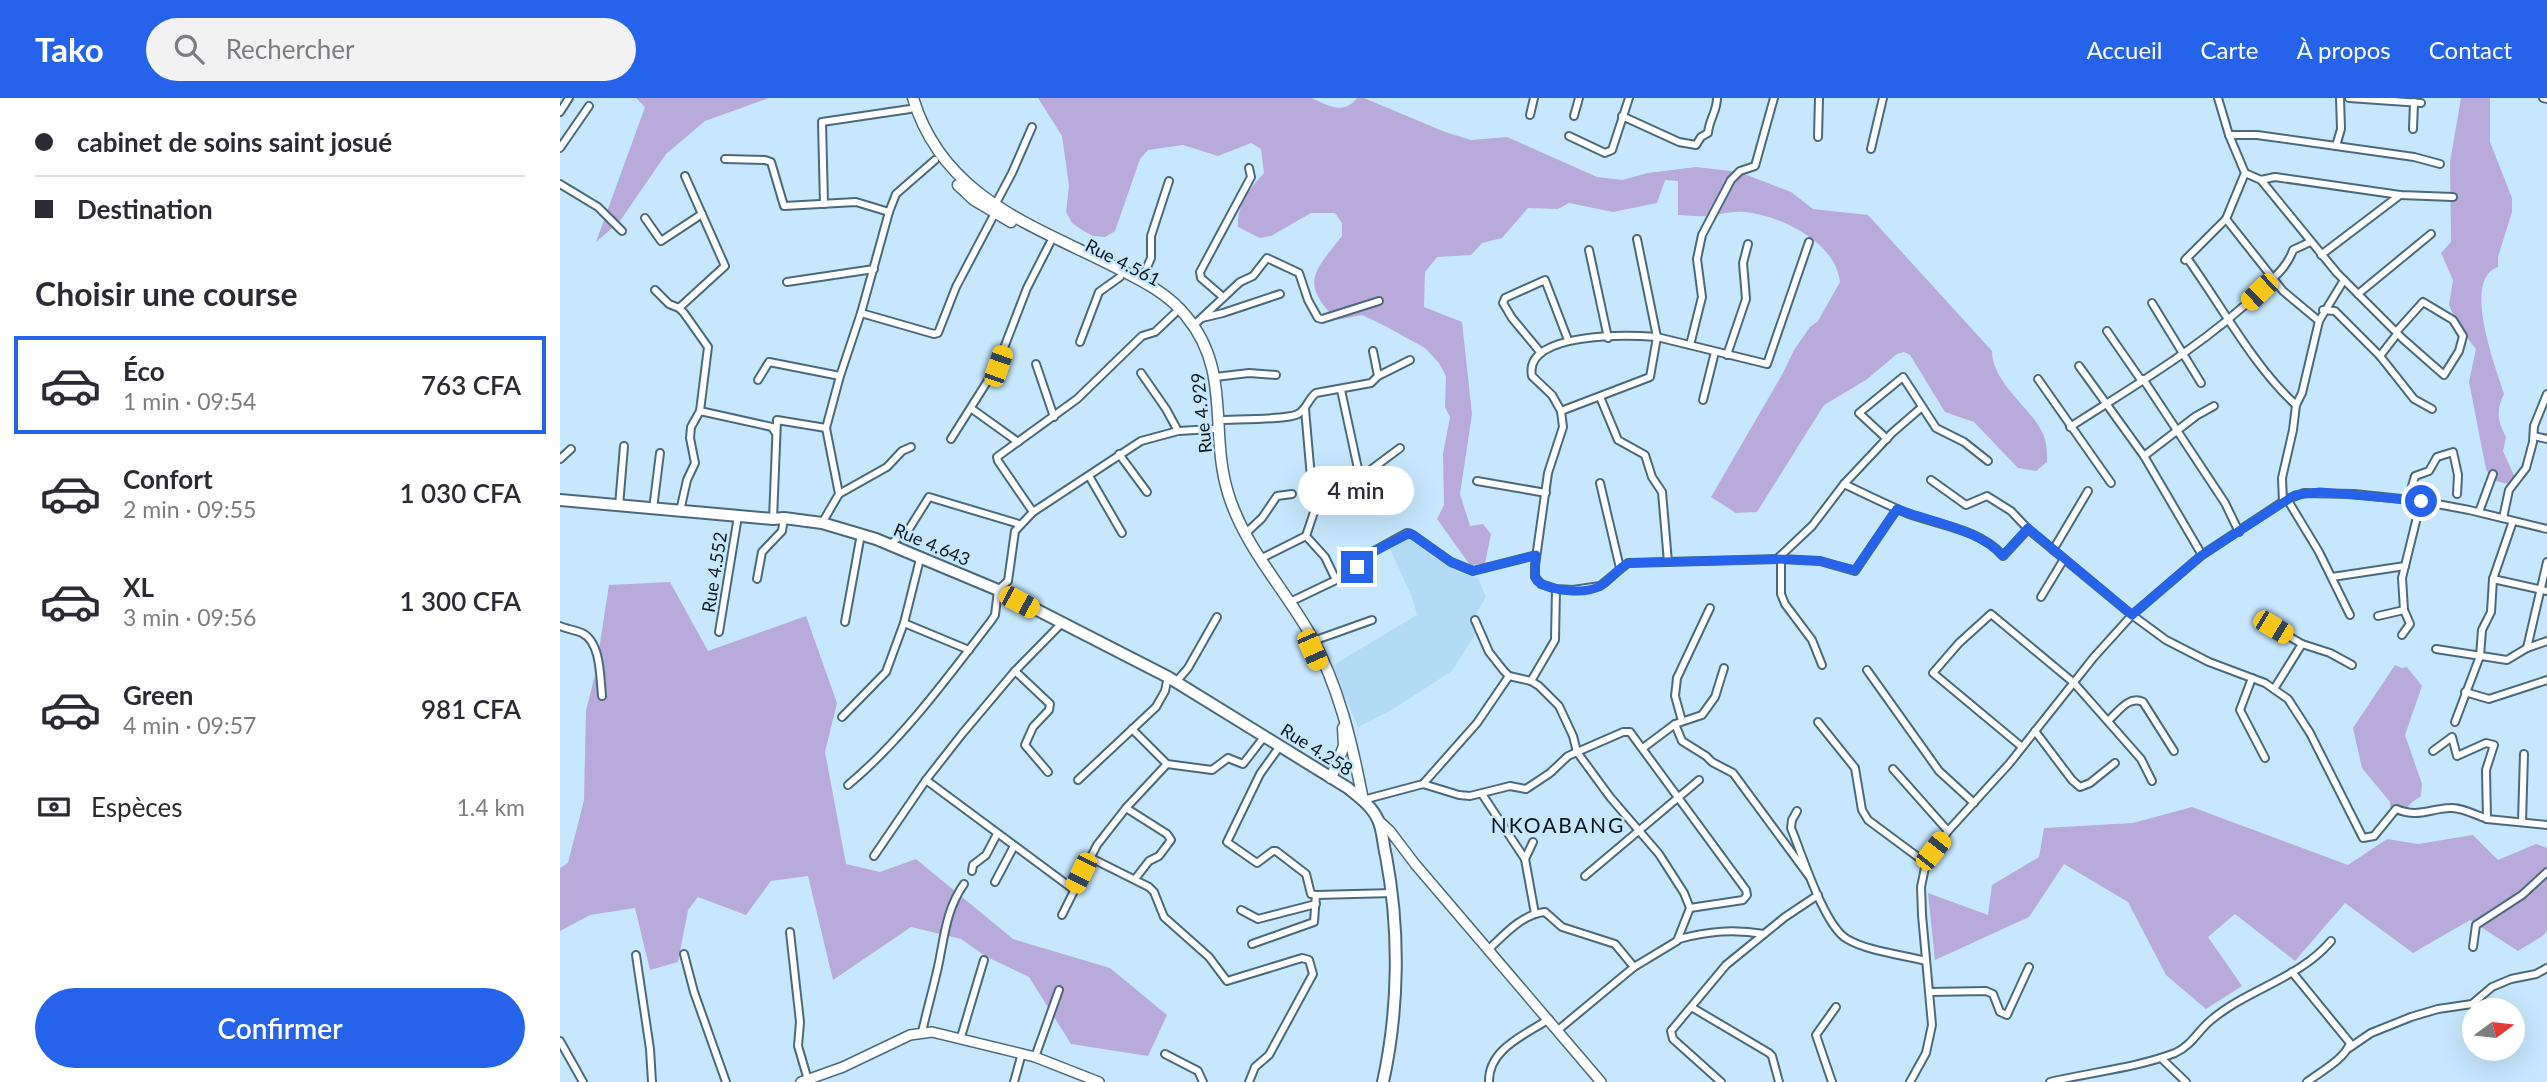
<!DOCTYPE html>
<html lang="fr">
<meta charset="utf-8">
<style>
:root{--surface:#fff;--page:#f2f2f3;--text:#2b2b33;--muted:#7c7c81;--line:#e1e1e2;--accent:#2563eb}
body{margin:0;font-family:Lato,sans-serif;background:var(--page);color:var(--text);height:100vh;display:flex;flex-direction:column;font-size:26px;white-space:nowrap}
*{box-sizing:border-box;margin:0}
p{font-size:23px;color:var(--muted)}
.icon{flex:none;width:38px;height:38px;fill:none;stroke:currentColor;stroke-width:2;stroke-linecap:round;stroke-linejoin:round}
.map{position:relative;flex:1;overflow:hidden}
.sheet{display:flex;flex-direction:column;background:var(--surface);width:560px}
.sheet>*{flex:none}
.hud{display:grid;align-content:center;height:154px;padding:0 35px;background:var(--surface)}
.needle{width:46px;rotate:75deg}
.tools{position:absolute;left:1902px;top:900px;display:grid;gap:14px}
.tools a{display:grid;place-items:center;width:63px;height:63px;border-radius:50%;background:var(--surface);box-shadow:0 7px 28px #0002;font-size:35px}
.end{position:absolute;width:32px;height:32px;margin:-16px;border:9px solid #2563eb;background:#fff;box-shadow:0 0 0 4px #fff}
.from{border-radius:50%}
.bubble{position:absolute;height:49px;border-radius:24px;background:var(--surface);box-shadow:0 7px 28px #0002;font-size:23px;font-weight:600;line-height:49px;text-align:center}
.car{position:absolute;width:21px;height:42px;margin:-21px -10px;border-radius:9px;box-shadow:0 0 5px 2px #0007;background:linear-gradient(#f5c518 24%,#345 0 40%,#f5c518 0 76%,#345 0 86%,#f5c518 0)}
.hud b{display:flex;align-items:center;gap:24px;height:66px;font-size:26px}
.hud b+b{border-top:2px solid var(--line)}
.hud i{width:18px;height:18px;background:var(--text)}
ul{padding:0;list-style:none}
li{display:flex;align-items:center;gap:21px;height:98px;margin:0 14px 10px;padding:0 21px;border:4px solid transparent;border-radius:0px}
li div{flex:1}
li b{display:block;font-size:26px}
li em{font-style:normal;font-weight:600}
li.active{border-color:var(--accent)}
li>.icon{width:63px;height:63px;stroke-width:1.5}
h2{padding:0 35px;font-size:32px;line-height:84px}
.pay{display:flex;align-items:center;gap:18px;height:77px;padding:0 35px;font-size:26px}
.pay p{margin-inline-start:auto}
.primary-button{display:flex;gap:14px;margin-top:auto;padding:14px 35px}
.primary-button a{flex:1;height:80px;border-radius:42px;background:var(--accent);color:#fff;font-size:28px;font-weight:600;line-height:80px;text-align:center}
header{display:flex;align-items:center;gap:42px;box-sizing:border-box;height:98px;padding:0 35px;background:var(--accent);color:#fff}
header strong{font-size:33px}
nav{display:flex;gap:38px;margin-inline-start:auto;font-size:24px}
.search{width:490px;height:63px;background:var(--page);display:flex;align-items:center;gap:18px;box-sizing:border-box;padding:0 24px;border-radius:38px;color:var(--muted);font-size:26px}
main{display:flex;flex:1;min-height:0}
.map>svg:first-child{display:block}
.built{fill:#b3dbf5}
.green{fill:#b8abdb}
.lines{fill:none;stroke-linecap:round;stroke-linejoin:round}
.street-casing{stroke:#4c697c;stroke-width:10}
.secondary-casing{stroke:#4c697c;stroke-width:12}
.primary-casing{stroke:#4c697c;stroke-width:13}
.highway-casing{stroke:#4c697c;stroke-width:14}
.street{stroke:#fff;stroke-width:6}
.secondary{stroke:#fff;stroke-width:9}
.primary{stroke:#fff;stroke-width:10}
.highway{stroke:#fff;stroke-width:10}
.route{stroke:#2563eb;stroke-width:9}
.labels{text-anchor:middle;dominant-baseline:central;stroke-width:5;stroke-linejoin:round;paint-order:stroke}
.street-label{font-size:18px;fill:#0c1820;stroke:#c6e7fd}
.quarter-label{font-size:21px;letter-spacing:2px;fill:#0c1820;stroke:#c6e7fd}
</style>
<header>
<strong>Tako</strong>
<div class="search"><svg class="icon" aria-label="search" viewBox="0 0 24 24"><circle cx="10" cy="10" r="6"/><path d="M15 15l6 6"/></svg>Rechercher</div>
<nav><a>Accueil</a><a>Carte</a><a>À propos</a><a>Contact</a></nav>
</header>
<main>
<section class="sheet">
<div class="hud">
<b><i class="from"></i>cabinet de soins saint josué</b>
<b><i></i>Destination</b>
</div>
<h2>Choisir une course</h2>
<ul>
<li class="active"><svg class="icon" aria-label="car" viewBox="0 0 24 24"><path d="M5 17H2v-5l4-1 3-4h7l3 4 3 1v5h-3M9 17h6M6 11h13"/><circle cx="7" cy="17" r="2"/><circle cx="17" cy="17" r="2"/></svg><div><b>Éco</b><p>1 min · 09:54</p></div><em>763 CFA</em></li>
<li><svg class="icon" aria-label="car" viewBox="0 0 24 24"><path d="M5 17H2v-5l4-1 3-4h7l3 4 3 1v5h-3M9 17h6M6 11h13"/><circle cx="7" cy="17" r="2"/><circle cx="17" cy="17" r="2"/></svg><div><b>Confort</b><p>2 min · 09:55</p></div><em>1 030 CFA</em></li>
<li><svg class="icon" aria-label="car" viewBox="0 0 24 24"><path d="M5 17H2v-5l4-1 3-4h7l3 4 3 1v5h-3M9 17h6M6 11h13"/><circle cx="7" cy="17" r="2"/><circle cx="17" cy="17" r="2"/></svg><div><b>XL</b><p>3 min · 09:56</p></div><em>1 300 CFA</em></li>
<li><svg class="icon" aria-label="car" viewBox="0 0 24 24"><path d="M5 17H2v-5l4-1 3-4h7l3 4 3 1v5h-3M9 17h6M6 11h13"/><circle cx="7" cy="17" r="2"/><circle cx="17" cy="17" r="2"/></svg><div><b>Green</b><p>4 min · 09:57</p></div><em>981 CFA</em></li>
</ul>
<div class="pay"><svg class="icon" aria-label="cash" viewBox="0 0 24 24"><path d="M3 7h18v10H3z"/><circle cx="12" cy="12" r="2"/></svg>Espèces<p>1.4 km</p></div>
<div class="primary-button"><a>Confirmer</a></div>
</section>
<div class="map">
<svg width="1987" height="984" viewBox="0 0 1987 984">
<rect width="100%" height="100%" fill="#c6e7fd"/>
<polygon class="built" points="848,440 897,474 918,480 926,499 913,520 917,533 892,573 833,611 798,629 772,568 857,517 852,499 830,451"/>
<g class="green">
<polygon points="76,0 209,0 145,23 106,56 60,123 36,144 85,9"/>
<path d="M478,0H752C768,8 784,17 797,0H804L885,34L911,42L947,39L1037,79L1062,82L1088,75L1136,69L1179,74L1231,94L1253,111L1308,117L1432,253C1432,284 1467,306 1481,332C1487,342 1487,353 1487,364L1476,373L1458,370L1414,324L1385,314L1350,257L1344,254L1337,256L1306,282L1264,307L1197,414L1176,415L1151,399L1223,275L1234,252L1250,229L1258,223L1280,184C1276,144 1220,117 1184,114C1172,113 1158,117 1146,118C1137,119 1127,117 1118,117V83L1105,82L1097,105L1053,114L1009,105L998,111L968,110L942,140L922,145L911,157L877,159L865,174L864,209L902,224L912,316L900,396L910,428L923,426L931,436L925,466L910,467L877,421L884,407L883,356L890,319L885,309L886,278L879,265L865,250L825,228L802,217L777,222C739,185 754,174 782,138V125L775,115H751L711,138L700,140L678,129C677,107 689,91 704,75L701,51L691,45L658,58L623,47L588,52L580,61L555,133L545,139L533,138L522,132L512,125L506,114L509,88L502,38Z"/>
<path d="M1901,0H1930V44L1952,100V114L1938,159V169C1901,181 1936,270 1944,296C1936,313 1937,322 1946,339L1943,353L1956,382L1952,387L1932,382L1926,371L1909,284L1916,251L1900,231L1889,207L1893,182L1881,155L1891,144L1890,64Z"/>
<polygon points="110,484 148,553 246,518 277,605 265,654 286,766 320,774 356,761 453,841 550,870 607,917 588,958 511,946 469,879 427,859 401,841 351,829 273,882 248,778 211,783 186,817 138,799 128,812 118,864 90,872 75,810 30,817 0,833 0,770 8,765 24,702 26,613 35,577 49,487"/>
<polygon points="1835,567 1842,570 1847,569 1862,588 1845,637 1862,686 1861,698 1851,705 1843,715 1831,716 1830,704 1802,670 1793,630"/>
<polygon points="1632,709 1788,767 1827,741 1858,746 1913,737 1938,762 1976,746 1987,750 1987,832 1984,837 1958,853 1910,822 1853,855 1785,805 1735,863 1675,816 1648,839 1682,888 1646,911 1606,877 1568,804 1504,766 1469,819 1375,862 1368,795 1428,817 1432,787 1479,759 1484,730 1573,725"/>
</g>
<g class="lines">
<defs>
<g id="street">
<polyline points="1789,0 1861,5"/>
<polyline points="1983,0 1987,1"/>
<polyline points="0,14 9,0"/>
<polyline points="970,17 974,0"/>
<polyline points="1014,18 1019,0"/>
<path d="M1062,18L1119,44L1136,47L1141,39L1148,35C1149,21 1157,14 1157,0"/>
<polyline points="1853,31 1854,4"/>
<polyline points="1669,37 1697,37 1776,48 1781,31 1780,0"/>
<polyline points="1009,38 1045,55 1052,52 1069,0"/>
<polyline points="1258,39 1259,0"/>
<polyline points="1776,48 1854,59 1880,66"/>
<polyline points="0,50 29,8"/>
<polyline points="1311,51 1323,0"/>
<polyline points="165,61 205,62 211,64 224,108 296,104 329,114"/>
<polyline points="1685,75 1701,82 1715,79 1840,97 1893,99"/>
<polyline points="1701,82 1777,175 1843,241 1884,277 1899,253 1903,238 1893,222 1863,204 1836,234"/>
<polyline points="0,86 38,109 62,133"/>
<polyline points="264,106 262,24 350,11"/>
<polyline points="435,107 452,75 472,29"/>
<polyline points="85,120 101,143 142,116"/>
<polyline points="1666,121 1723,193 1759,223"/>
<path d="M1249,144L1207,266L1097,239C1071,237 963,233 972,278L992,297L1001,313L1003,329L988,375L975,467V479L981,486L996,491L1013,492L1040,488L1068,465L1221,461L1260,463L1295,473L1337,411"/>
<polyline points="1029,152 1048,240"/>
<polyline points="1761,157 1840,97"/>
<path d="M1627,160C1661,207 1694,269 1736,307"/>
<polyline points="1625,162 1666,121 1685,75 1669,37 1658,0"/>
<polyline points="581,183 591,160 591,138 609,83"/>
<polyline points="227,184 314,171"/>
<polyline points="95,192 109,206 119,210 124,215 148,249 140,313 131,329 130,340 135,365 127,382 120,413"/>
<polyline points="1798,196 1871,136"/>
<polyline points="663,199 641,180 640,174 691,79 689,70"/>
<polyline points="1592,205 1641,285"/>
<polyline points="119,210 165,168 125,78"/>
<polyline points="1763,212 1775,213 1820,258 1854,301 1872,311"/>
<polyline points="301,215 374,236 378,235 396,189 435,115"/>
<polyline points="642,220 663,215 720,196"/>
<polyline points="633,228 680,184 693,178 707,160 739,175 748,202 758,220 762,221 819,203"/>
<polyline points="1547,233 1581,282"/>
<polyline points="520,244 539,194 560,179"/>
<polyline points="1130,247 1142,199 1137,161 1142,137 1171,82 1180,73 1195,68 1214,0"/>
<polyline points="981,255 952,220 943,205 945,200 985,182 1008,242"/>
<polyline points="1167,257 1186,201 1183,165 1188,146"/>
<polyline points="1820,258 1837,236"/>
<polyline points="476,266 494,319"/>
<polyline points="1519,268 1584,358 1642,457"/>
<polyline points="581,275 606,311 618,333"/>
<polyline points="280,278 301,215 329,114 336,96 375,62"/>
<polyline points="818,278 850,262"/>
<polyline points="655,279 689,275 716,277"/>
<polyline points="1478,281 1551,385"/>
<polyline points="1583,281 1665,405 1679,434"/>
<polyline points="198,282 209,264 280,278 266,330 279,396 262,425"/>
<polyline points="781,292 800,380"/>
<polyline points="1040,299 1058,342 1085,357 1092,379 1102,394 1108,464"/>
<polyline points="1143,302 1155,254"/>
<polyline points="412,311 458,344"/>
<polyline points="745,311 754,414 746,438 765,459 776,482"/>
<polyline points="140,313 212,329 215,334"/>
<polyline points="1001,313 1090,279 1097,239 1077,141"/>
<path d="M660,322C675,321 727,322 738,316C747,311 748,301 756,295L811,285L818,278L813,253"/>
<path d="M1510,329C1575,287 1643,248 1699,194C1712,181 1727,170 1733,152L1750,144"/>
<polyline points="1974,338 1987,341"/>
<polyline points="391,341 437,268 467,190 490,145"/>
<polyline points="1327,341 1299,315 1343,279 1376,330 1404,344 1428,363"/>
<polyline points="559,356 587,394"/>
<polyline points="1584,358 1636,318 1654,308"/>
<polyline points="0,361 11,351"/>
<polyline points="529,378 562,435"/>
<polyline points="1371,382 1406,407 1427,398 1451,413 1468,431"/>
<polyline points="917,383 986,395"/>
<polyline points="1040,385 1060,470"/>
<path d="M1284,386C1305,396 1327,407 1349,416C1380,427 1421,432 1443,458L1468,431L1572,517L1606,542L1649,564L1705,585L1728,601L1750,635L1803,740L1814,738L1836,711C1859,720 1868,711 1890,710C1901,709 1916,717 1927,721"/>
<polyline points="279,396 327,369 342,353 351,349"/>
<polyline points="1727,401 1759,454 1790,517"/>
<polyline points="1848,402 1855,378 1869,373 1877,359 1893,354 1898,377 1897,396"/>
<polyline points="1723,404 1722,380 1733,332 1736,307 1742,295 1759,223 1784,182"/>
<polyline points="59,408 64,348"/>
<polyline points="93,411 100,355"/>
<polyline points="473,414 438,363 437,359 517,301 582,238 595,234 615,215"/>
<polyline points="754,414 840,350"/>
<polyline points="1919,414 1933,376"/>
<polyline points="1943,420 1949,392 1966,370 1973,344 1974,328 1987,296"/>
<polyline points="213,421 217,322 266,330"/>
<polyline points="685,436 702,420 717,398 732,396"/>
<polyline points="329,447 349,431 369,399 459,426"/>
<polyline points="1493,452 1528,393"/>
<polyline points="360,461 344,525 409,552"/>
<polyline points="700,461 746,438"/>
<polyline points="1217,461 1252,428 1284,386 1332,335 1362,309"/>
<polyline points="1221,461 1221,496 1225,506 1252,542 1262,567"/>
<polyline points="1772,479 1845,468"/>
<polyline points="197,481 202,454 222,433 224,420"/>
<polyline points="1933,481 1987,493"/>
<polyline points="1481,499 1504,461"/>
<polyline points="730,504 776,482 782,482 809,456 847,435 853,437 891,464 913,473 976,457"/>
<polyline points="1818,518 1844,512"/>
<polyline points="915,522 929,554 944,573 949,578 971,583 979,588 999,608 1013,638 1017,654 1050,699 1099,756 1124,795 1130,810 1117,843 1074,869 998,932"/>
<polyline points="285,524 301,436"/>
<path d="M0,528C7,531 15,532 22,535C41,544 40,579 42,598"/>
<polyline points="1713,529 1742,546 1770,555 1792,567"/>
<polyline points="159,534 178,418"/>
<polyline points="1842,537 1850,526 1844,512 1842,480 1861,403"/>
<polyline points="753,543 812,522"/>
<polyline points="1967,550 1987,464"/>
<polyline points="1876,551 1947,562 1967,550 1987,543"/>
<polyline points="1307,572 1379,673 1414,705"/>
<polyline points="455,573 490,606 489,612 473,629 465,647 488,674"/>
<polyline points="1692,580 1680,612 1705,660"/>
<polyline points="971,583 995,542 996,491"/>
<polyline points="616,584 628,570 657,519"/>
<polyline points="1714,591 1742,546"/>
<polyline points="1905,594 1929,601 1987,582"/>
<polyline points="282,619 326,574 344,525"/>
<polyline points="1122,623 1115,598 1117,580 1150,510"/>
<path d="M1548,623C1558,614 1569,597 1583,604L1614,653"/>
<polyline points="1258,624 1295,670 1302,712 1308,722 1366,765"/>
<polyline points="1895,624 1920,558 1922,532 1931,514 1933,481 1953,423"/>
<polyline points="1115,626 1122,643 1146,658 1152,664 1173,675 1249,778"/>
<polyline points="1475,633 1512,682 1520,689 1530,685 1555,665"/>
<polyline points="720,648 700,676 667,744 697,765 713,753 716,753 746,776 751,796 756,797"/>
<polyline points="1462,649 1373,575 1399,545 1431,516 1514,585 1581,661 1592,683"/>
<polyline points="1083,650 1115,626 1142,617 1155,599 1164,570"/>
<polyline points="1873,653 1892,639 1897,658 1926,645 1934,647 1926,672 1927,721 1987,727"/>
<polyline points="607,666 652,672 668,660 683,666 704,639"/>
<polyline points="1333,671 1388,733"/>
<polyline points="366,682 513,791"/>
<polyline points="518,682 596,609 605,593 608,579"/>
<polyline points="863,686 917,625 949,578"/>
<path d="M288,687C342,642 388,579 431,523L435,517L438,492L448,483L455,433L473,414L581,343L618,333L654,331"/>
<polyline points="922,696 965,761"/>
<polyline points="803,702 863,686 899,697 910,698 950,688 966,691 990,675 1008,658 1063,634 1070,634 1186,792 1187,797 1183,802 1130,810"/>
<polyline points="566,710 607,736 611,742 599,758 589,763 575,781"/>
<path d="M1237,713L1232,722L1231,730C1242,756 1264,828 1287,841C1307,853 1343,857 1366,863"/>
<polyline points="1962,724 1964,656"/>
<polyline points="973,744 965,761 975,816"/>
<polyline points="314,758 366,682 402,636 455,573 501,526"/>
<polyline points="529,759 589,789 594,794 604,819 649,859 667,883 742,860 749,862 753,876 709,957 695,969 689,984"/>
<polyline points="412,773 413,767 426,757 437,736"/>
<polyline points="1025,778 1139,682"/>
<polyline points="435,784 454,748"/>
<polyline points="681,812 698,821 756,806"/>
<polyline points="502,817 537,747 566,710 607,666 572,631"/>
<polyline points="230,834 240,924 238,948 248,982"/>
<path d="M1119,841C1149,833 1174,831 1204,836"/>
<polyline points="692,846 754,824 756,797 833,795"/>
<polyline points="1913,849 1916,827 1962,797 1987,774"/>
<path d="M929,851C944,837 962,816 985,814L1002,829L1055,846L1074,869"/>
<polyline points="124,856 134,894 166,984"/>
<polyline points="76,857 90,951 92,984"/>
<path d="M1732,874L1790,945C1785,961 1760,974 1747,984"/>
<polyline points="1370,894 1426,893 1433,896 1440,914 1447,917 1469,869"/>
<polyline points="1133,910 1209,955 1212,958 1219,984"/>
<path d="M362,934C367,912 373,891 378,869C384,841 386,811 404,786"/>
<polyline points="401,939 424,862"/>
<polyline points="0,943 23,984"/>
<polyline points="1789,950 1811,935 1851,919 1878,911 1912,906 1932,889 1951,881 1976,876 1987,870"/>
<polyline points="605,956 638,973 643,984"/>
<polyline points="475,959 499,892"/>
<polyline points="1601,960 1626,984"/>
<polyline points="454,984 462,955"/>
<path d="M929,984C928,951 965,937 989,921"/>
<polyline points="1161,984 1113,941 1111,933 1166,867 1225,819 1258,797"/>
<polyline points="1272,984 1256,937 1276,909"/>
<polyline points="1350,984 1366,955 1372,927 1362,817 1361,789 1366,765 1388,733 1449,666 1534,559 1572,517 1642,457 1727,401 1744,395 1794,396 1861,403 1909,412 1987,431"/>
<path d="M1490,984C1531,974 1576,970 1615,955C1631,948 1638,933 1650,923C1687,891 1739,881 1771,843"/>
</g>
<g id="secondary">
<polyline points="818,722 830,733 855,766 1041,984"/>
<polyline points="241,984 283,969 350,937 372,934 475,959 539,984"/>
</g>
<g id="primary">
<path d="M353,0C383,100 473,127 557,170C582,183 608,195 626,218C672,273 649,333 668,395C684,448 723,489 750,536C779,588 792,645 803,702"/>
<polyline points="398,87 414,102 451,124"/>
<polyline points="771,680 784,648 783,630"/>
</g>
<path id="highway" d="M0,402L213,421L224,420L262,425L316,441L438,492L608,579L788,690C799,699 812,708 818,722C823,732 823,747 826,758C840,832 839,911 823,984"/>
</defs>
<use href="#street" class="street-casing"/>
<use href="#secondary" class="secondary-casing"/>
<use href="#primary" class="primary-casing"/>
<use href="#highway" class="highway-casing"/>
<use href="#street" class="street"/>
<use href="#secondary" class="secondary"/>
<use href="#primary" class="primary"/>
<use href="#highway" class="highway"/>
</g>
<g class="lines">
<path class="route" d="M797,469L809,456L850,435L891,464L913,473L976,457L975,479L977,483C993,494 1026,497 1042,487C1052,481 1058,470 1068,465L1217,461L1260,463L1295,472L1337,411C1369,423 1421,432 1443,458L1468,430L1572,517L1642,457L1735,397L1760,394L1861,403"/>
</g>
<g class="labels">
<g class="street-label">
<text transform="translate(563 164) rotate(27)">Rue 4.561</text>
<text transform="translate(641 315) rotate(-96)">Rue 4.929</text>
<text transform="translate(372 446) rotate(23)">Rue 4.643</text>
<text transform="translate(154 474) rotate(-81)">Rue 4.552</text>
<text transform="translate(757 651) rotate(32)">Rue 4.258</text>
</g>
<g class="quarter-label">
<text x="998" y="726">NKOABANG</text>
</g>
</g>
</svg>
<div class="tools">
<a><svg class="needle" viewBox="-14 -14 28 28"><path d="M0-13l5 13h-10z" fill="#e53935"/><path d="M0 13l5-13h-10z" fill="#7c7c81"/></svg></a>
</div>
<i class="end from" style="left:1861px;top:403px"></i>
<i class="end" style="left:797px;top:469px"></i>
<div class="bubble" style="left:738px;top:368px;width:116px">4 min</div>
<i class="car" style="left:1699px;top:194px;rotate:226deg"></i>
<i class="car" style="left:438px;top:268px;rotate:19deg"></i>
<i class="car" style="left:459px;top:504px;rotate:118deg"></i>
<i class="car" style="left:1713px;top:529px;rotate:121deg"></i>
<i class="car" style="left:752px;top:552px;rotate:156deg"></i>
<i class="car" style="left:1373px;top:753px;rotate:38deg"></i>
<i class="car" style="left:521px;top:775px;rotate:206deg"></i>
</div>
</main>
